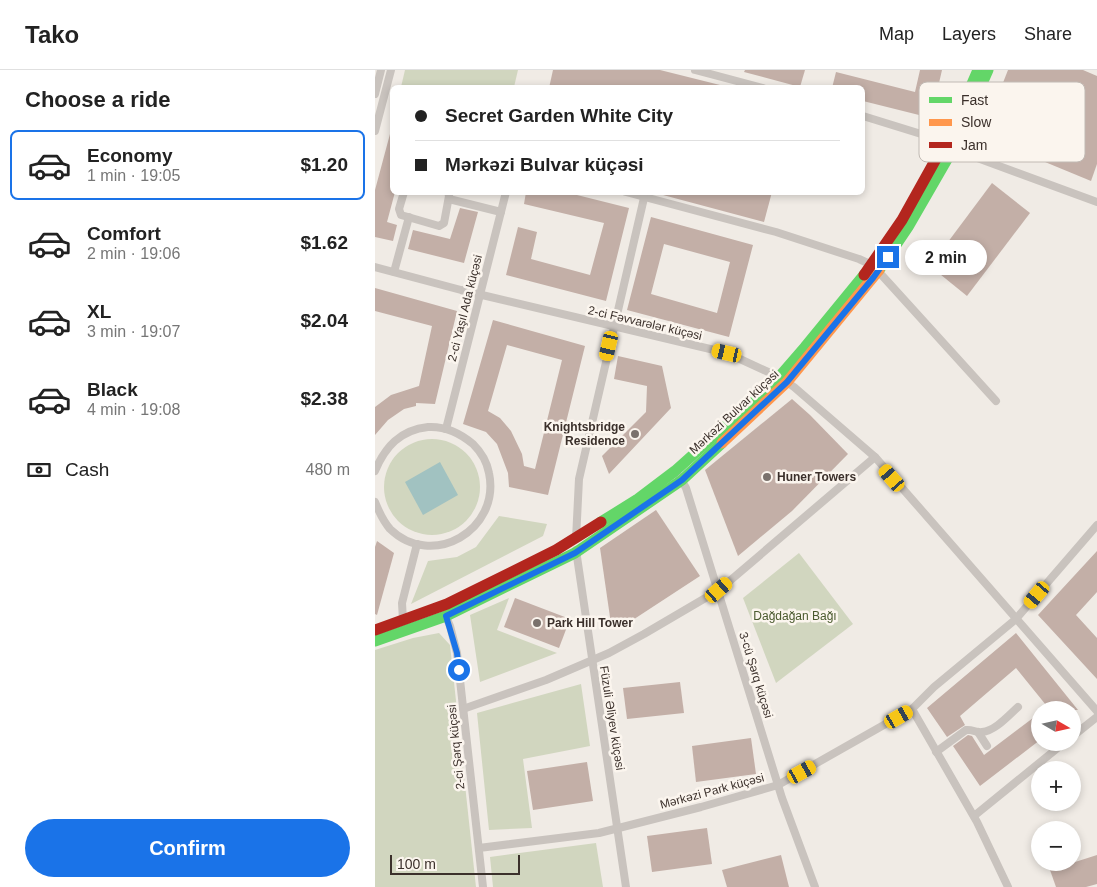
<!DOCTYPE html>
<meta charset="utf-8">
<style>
:root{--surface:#fff;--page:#f2f2f2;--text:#222;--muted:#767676;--line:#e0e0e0;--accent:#1a73e8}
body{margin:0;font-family:Arial,sans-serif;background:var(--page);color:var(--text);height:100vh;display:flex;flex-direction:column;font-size:19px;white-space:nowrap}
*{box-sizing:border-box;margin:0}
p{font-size:16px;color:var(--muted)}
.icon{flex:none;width:28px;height:28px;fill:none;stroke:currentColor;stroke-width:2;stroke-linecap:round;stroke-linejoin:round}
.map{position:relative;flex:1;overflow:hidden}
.drawer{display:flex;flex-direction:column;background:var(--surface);width:375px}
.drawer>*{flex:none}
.hud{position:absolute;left:15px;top:15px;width:475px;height:110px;border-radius:8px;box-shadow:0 2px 8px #0003;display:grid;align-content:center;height:110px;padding:0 25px;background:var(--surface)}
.needle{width:32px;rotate:99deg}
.fabs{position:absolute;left:656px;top:631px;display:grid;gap:10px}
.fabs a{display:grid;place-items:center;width:50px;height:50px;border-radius:50%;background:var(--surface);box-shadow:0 2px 8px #0003;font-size:25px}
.scale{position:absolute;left:15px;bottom:12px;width:130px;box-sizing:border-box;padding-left:5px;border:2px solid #3b302b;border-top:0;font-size:14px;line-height:18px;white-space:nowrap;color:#3b302b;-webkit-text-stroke:4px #fbf5ee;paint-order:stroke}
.end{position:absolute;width:22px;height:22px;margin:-11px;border:6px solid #1a73e8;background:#fff;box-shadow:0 0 0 2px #fff}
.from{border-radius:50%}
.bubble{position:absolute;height:35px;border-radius:18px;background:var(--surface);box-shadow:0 2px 8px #0003;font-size:16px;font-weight:700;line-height:35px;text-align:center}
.car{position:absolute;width:15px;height:30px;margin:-15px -8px;border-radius:6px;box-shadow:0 0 4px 1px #0007;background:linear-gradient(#f5c518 24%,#345 0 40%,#f5c518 0 76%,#345 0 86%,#f5c518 0)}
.hud b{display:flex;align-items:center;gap:18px;height:48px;font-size:19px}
.hud b+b{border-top:1px solid var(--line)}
.hud i{width:12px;height:12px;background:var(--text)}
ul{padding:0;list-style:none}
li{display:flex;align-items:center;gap:15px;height:70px;margin:0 10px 8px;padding:0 15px;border:2px solid transparent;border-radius:8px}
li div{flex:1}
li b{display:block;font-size:19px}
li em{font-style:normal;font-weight:700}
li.on{border-color:var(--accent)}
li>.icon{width:45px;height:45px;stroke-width:1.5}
h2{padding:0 25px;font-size:22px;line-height:60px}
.pay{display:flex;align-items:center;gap:12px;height:55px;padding:0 25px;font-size:19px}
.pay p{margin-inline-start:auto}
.button{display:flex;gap:10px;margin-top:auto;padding:10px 25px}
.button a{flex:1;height:58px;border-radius:30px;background:var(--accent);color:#fff;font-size:20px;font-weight:700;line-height:58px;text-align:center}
header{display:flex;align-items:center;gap:30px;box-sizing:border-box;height:70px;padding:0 25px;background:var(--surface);border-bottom:1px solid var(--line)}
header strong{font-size:24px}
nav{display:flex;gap:28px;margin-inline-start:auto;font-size:18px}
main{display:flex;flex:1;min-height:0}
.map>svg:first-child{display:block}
.green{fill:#d1d6bf}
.water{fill:#a1c2c1}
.building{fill:#c3afa7;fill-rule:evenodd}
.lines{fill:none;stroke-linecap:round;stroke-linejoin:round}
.street{stroke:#c9c3be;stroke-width:8}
.fast{stroke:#63d668;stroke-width:11}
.slow{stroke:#ff974d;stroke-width:11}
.jam{stroke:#b3261e;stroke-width:11}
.route{stroke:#1a73e8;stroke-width:6}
.poi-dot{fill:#7a716c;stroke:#fbf5ee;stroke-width:2}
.labels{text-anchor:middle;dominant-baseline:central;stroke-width:5;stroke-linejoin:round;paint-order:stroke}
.street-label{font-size:12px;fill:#3b302b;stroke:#fbf5ee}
.poi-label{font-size:12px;font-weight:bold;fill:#3b302b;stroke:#fbf5ee;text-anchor:start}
.park-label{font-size:12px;fill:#4a5a2e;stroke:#fbf5ee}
.key{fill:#fbf5ee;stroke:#c1bab4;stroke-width:1}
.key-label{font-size:14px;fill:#3b302b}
</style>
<header>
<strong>Tako</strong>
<nav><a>Map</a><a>Layers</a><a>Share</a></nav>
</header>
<main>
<section class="drawer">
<h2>Choose a ride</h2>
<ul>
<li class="on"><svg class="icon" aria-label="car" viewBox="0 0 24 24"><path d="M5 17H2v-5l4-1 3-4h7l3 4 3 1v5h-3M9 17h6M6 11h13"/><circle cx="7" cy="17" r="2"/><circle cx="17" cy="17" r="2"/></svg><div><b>Economy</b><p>1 min · 19:05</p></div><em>$1.20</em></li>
<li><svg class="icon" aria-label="car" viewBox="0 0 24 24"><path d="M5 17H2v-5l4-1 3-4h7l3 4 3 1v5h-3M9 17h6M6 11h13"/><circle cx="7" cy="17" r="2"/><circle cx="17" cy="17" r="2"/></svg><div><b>Comfort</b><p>2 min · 19:06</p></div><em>$1.62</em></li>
<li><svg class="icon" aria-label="car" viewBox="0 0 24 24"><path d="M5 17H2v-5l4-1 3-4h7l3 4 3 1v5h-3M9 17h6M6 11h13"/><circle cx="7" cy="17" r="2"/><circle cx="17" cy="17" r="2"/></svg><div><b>XL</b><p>3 min · 19:07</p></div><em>$2.04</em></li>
<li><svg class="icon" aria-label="car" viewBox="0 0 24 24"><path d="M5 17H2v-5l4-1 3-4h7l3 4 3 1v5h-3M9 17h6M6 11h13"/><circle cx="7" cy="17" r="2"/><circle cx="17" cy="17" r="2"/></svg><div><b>Black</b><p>4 min · 19:08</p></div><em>$2.38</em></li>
</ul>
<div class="pay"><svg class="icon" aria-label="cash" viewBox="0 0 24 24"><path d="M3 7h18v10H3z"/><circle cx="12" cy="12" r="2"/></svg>Cash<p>480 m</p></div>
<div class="button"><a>Confirm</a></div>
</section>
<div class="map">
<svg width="722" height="817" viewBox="0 0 722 817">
<rect width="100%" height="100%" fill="#f0ebe5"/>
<g class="green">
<polygon points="30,0 143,0 139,17 26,17"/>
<circle cx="57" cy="417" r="48"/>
<polygon points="124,446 172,454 168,466 36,534 53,491 82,487 101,477"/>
<polygon points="424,483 478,554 401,613 368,528"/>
<polygon points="134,528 122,560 182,583 105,612 95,545"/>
<polygon points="64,563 75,575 101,817 0,817 0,580 38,568"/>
<polygon points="206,614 215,676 148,689 157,758 114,760 102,643"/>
<polygon points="221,773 228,817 118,817 115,787"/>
</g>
<polygon class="water" points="65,392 83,425 48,445 30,412"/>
<g class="building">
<polygon points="178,0 285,0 345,15 345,18 174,18"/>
<polygon points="370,0 430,0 425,17 369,2"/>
<polygon points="545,0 567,0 556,48 488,31 488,18 457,18 461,2 540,22"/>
<polygon points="633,0 708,0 722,6 722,94 716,111 607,66"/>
<polygon points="15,64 18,65 18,122 20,122 12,152 22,155 18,171 0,167 0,120"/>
<polygon points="617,113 655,143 592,226 555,196"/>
<polygon points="151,122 190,122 254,138 231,231 131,205 143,157 162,162 156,189 215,205 229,153 149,134"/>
<polygon points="288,122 397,122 389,152 288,125"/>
<polygon points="85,138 103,142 89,193 33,179 38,160 75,169"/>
<path d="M276,147L378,175L354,267L252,240ZM289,174L355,192L342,243L276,224Z"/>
<polygon points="0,218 82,241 60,334 41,333 41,336 29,339 13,350 0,365 0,337 16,325 44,316 57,256 0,241"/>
<path d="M118,250L210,276L173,425L134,417L133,403L122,374L111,362L88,354ZM132,275L187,290L160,399L149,396L147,384L136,361L125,348L113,341Z"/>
<polygon points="243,286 287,296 296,338 234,404 227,386 271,342 272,316 239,309"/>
<polygon points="417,329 435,345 473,384 417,441 363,486 330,400"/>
<polygon points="281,440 325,506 247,557 236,554 225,478"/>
<polygon points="2,471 19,483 2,545 0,544 0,477"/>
<polygon points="722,481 722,522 701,545 722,568 722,609 663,545"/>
<polygon points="140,528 195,549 184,578 129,557"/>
<polygon points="641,563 703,640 675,640 641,598 585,646 590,655 572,667 552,638"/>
<polygon points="305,612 309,643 252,649 248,618"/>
<polygon points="662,645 665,649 665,670 605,716 578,676 593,665 597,666 609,685"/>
<polygon points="376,668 381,704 321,712 317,676"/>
<polygon points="212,692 218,731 158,740 152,701"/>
<polygon points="332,758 337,794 277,802 272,766"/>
<polygon points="406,785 414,817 352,817 347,800"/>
<polygon points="722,785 722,814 711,817 681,817 675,800"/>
</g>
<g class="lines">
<g class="street">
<polyline points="320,0 388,18"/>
<polyline points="0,24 6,0"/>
<polyline points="488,46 572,72"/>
<polyline points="0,61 16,0"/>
<polyline points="578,79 722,132"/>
<polyline points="29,122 24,139 26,145 64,156 69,153 74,126 73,122"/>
<polyline points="251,122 401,162 484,189 497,195"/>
<polyline points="74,129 126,142"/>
<polyline points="0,197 86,220 352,283 404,307 419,317 500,387 722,641"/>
<polyline points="503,201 621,331"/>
<polyline points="19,202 34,147"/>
<polyline points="71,359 131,122"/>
<path d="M0,401C10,377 25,360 53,357C70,356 85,363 98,374C106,382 112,392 114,403C126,460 57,500 15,459C8,451 4,442 0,432"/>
<polyline points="304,406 311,418 407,728 440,817"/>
<polyline points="201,469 204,409 269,128"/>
<polyline points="201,480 251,817"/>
<polyline points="69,542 75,556 82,583 108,817"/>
<polyline points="28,550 27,533 42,474"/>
<polyline points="88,639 171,610 234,583 269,564 344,520 500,387"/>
<polyline points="537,639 602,752 633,817"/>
<polyline points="603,662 612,676"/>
<polyline points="698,666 722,647"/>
<path d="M561,682L591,660C597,659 601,663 607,662C620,661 633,646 643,637"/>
<polyline points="599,746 690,672"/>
<polyline points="104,778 224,763 326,737 403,715 537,639 559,617 641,549 722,455"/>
</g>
<g class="fast">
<polyline points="576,62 603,0"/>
<polyline points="504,200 533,157 578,79 613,0"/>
<polyline points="226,452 263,429 300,401 385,325 404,307 430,277 489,205"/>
<polyline points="0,571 71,546 200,483 307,410 347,373"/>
</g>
<polyline class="slow" points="347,373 412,312 504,200"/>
<g class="jam">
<polyline points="489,205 527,150 576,62"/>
<polyline points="0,560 72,534 181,480 226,452"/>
</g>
</g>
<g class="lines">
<polyline class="route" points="84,600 82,583 71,546 200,483 307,410 412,312 498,208 513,187"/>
</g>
<g class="poi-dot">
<circle cx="260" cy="364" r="5"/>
<circle cx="392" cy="407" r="5"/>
<circle cx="162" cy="553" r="5"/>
</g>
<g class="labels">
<g class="street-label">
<text transform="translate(90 238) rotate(-76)">2-ci Yaşıl Ada küçəsi</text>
<text transform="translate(270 253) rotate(13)">2-ci Fəvvarələr küçəsi</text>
<text transform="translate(359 342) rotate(-43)">Mərkəzi Bulvar küçəsi</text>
<text transform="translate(381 605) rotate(73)">3-cü Şərq küçəsi</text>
<text transform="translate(237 648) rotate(81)">Füzuli Əliyev küçəsi</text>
<text transform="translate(81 677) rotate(-96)">2-ci Şərq küçəsi</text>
<text transform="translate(337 721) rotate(-15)">Mərkəzi Park küçəsi</text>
</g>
<g class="poi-label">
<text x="250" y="357" text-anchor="end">Knightsbridge<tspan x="250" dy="14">Residence</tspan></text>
<text x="402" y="407">Huner Towers</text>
<text x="172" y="553">Park Hill Tower</text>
</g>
<g class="park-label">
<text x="420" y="546">Dağdağan Bağı</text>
</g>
</g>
<rect x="544" y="12" width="166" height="80" rx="8" class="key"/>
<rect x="554" y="27" width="23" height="6" fill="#63d668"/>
<rect x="554" y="49" width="23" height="7" fill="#ff974d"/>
<rect x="554" y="72" width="23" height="6" fill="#b3261e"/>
<g class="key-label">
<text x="586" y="35">Fast</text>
<text x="586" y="57">Slow</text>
<text x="586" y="80">Jam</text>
</g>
</svg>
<div class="fabs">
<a><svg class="needle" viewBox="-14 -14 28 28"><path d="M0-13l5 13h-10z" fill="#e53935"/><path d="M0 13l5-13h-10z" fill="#767676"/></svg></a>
<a>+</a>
<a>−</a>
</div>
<div class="scale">100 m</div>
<i class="end from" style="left:84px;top:600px"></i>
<i class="end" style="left:513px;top:187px"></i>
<div class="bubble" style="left:530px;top:170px;width:82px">2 min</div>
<i class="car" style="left:234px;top:276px;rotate:193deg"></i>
<i class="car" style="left:352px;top:283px;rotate:283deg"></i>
<i class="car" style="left:517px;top:408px;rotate:319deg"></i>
<i class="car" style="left:344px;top:520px;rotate:49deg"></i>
<i class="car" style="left:662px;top:525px;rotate:220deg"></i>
<i class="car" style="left:524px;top:647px;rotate:60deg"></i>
<i class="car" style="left:427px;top:702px;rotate:61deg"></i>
<div class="hud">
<b><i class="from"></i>Secret Garden White City</b>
<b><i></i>Mərkəzi Bulvar küçəsi</b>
</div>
</div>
</main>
